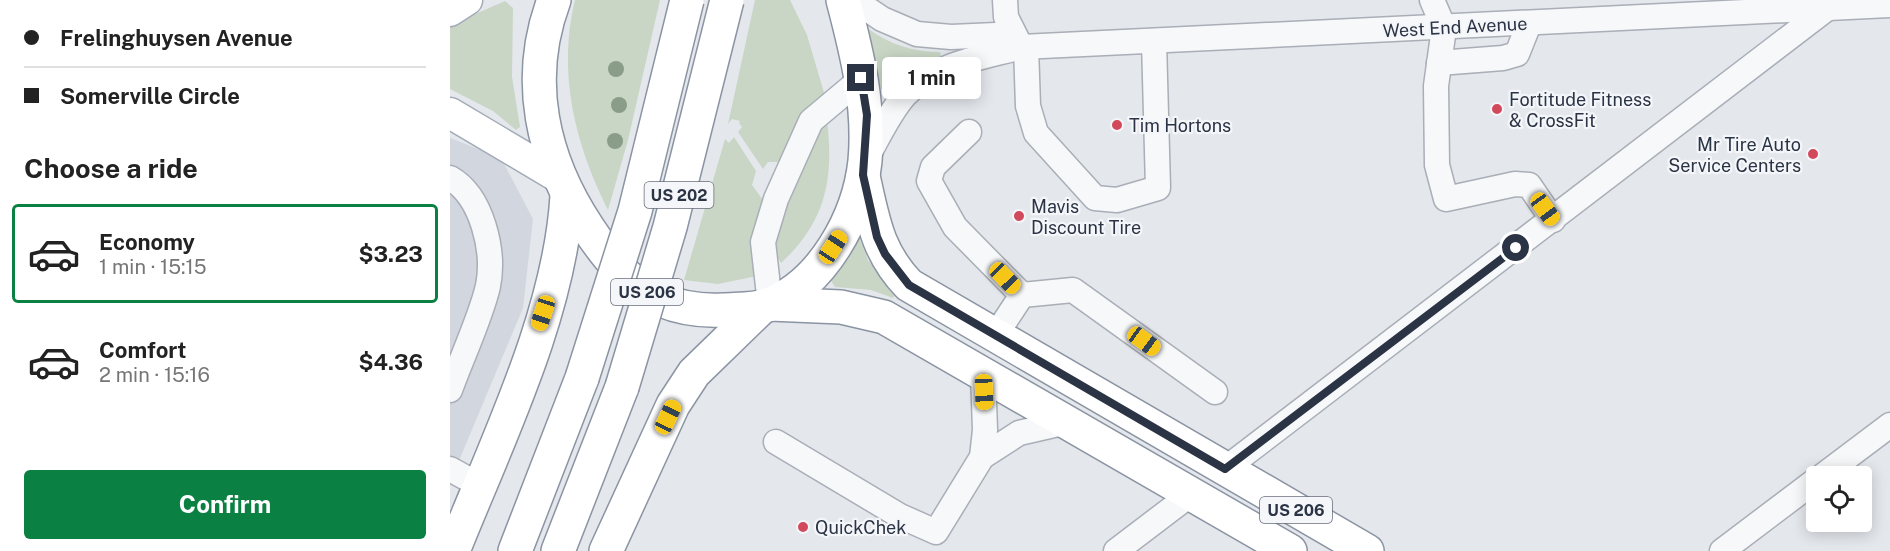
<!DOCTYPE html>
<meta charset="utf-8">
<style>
:root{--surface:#fff;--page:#f6f6f6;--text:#222;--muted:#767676;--line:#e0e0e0;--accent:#0b8043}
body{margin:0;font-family:"Public Sans",sans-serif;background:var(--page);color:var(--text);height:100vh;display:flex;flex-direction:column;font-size:22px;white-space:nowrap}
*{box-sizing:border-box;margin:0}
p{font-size:20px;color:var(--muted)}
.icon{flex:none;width:33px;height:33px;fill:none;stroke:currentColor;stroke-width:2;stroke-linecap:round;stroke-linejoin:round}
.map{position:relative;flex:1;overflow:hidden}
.details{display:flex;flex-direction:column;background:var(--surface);width:450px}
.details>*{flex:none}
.guide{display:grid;align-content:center;height:132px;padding:0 24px;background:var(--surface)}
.buttons{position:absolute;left:1356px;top:466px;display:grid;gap:12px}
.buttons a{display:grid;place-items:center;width:66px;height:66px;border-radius:6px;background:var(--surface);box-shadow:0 3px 15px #0003;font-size:30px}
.end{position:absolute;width:27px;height:27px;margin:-14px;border:8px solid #2b3445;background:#fff;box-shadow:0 0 0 3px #fff}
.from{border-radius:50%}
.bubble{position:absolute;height:42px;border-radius:6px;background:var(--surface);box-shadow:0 3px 15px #0003;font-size:20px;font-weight:700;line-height:42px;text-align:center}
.car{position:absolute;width:18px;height:36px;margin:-18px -9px;border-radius:8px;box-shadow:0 0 4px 2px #0007;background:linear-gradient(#f5c518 24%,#345 0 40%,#f5c518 0 76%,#345 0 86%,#f5c518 0)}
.guide b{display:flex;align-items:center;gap:21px;height:57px;font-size:22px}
.guide b+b{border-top:2px solid var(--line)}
.guide i{width:15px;height:15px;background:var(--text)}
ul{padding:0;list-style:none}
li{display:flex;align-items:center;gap:18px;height:99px;margin:0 12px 9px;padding:0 12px;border:3px solid transparent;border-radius:6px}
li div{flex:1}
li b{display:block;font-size:22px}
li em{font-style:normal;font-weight:700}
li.selected{border-color:var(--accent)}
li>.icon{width:54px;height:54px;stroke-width:1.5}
h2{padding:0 24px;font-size:27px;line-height:72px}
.cta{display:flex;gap:12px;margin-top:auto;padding:12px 24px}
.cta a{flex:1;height:69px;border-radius:6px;background:var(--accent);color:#fff;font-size:24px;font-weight:700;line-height:69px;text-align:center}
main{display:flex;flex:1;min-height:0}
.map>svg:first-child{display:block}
.built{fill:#d2d6de}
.green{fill:#c9d6c5}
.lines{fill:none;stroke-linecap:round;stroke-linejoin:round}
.minor-casing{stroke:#a9aeb7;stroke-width:27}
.major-casing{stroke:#a3abb8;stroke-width:33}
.highway-casing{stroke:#8b94a3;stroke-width:36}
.minor{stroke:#f7f8fa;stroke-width:24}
.major{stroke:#fff;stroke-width:30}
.highway{stroke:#fff;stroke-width:33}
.highway-bridge-casing{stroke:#8b94a3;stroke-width:36;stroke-linecap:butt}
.highway-bridge{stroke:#fff;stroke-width:33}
.tree{fill:#899d89}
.route{stroke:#2b3445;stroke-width:8}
.poi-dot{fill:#d1495b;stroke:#f4f6f9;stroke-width:2}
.labels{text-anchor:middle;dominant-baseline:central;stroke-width:4.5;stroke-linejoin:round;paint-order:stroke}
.shield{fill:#f4f6f9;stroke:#676e7b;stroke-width:1.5}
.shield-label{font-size:16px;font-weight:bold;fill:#2b3445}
.street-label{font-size:18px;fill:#2b3445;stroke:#f4f6f9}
.poi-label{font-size:18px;fill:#2b3445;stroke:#f4f6f9;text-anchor:start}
</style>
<main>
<section class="details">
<div class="guide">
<b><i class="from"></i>Frelinghuysen Avenue</b>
<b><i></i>Somerville Circle</b>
</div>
<h2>Choose a ride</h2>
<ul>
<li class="selected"><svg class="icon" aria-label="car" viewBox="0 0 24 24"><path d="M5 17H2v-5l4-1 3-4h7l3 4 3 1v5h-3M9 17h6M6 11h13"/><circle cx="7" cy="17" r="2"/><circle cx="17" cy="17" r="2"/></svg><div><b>Economy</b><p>1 min · 15:15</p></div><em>$3.23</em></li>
<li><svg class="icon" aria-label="car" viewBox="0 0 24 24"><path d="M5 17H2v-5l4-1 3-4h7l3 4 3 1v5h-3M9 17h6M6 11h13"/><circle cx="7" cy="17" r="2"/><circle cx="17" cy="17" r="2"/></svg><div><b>Comfort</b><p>2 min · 15:16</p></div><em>$4.36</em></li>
</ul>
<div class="cta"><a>Confirm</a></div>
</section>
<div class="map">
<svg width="1440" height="551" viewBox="0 0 1440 551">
<rect width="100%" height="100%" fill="#e4e7ec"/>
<polygon class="built" points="0,138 51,158 83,219 73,308 0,482"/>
<g class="green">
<path d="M125,0H210L178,140L158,210C125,145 107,72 125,0Z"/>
<polygon points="305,0 340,0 357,35 375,96 335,156 328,162 318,162 313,169 288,132 292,127 289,123 290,121 282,119 278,124"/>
<polygon points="55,1 63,8 62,77 70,127 66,130 43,111 0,89 0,25"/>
<path d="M417,28C439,44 463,52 490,52L491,56L462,71L440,92L431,89Z"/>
<path d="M377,120C384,179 376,221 331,263L323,250V236L362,137Z"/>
<polygon points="284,137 306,171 302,185 315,203 307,276 268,284 234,280 275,139 279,143"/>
<polygon points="402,237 409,237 418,260 445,295 443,298 421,290 385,287 380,279"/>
</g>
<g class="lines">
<defs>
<g id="minor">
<polyline points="404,0 432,19 467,34 501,37 546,35 571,47"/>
<polyline points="555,0 556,17 571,47"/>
<polyline points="982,0 994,28 986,86 987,165 996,199 1065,184 1079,185 1103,220"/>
<polyline points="576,47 578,106 586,133 645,198 667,200 708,188 704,41"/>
<polyline points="989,63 1053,58 1067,54 1079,24"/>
<polyline points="519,132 483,167 479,181 505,227 572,295 545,336"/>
<path d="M416,159C428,138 439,113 455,95C485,64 531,58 571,47L1440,5"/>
<path d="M0,178C32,196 45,251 38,286C31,317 11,359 0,390"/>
<polyline points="572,295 623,290 765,392"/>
<polyline points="320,304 313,242 326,199 361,121 411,79"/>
<polyline points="533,373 535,430 532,457 569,433 617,422"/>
<polyline points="326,442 450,516 486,532 532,457"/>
<polyline points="0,469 29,485"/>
<polyline points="775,469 1379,7"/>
<polyline points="1371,477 1440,425"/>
<polyline points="666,551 741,494"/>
<polyline points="1272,551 1366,480"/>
</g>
<g id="major">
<polyline points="0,11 17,0"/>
<polyline points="0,113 108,177"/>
</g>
<g id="highway">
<path d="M104,0C74,80 92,159 138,228C157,257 179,284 211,300C230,308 253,311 273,310C288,309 305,310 318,305C373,284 409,217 415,161C420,106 407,53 393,0"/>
<path d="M413,176C423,220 427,252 459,285L917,551"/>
<polyline points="320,304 391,307 434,317 840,551"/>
<path d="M3,551C47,441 110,314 117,196"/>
<polyline points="65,551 132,378"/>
<polyline points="108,551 172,387"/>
<polyline points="156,551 223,405 244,373 313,306"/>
</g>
</defs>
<use href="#minor" class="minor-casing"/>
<use href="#major" class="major-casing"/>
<use href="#highway" class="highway-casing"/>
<use href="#minor" class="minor"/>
<use href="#major" class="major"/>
<use href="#highway" class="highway"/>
<defs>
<g id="highway-bridge">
<polyline points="132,378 185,211 237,0"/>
<polyline points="172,387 220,227 277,0"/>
</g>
</defs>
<use href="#highway-bridge" class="highway-bridge-casing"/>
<use href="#highway-bridge" class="highway-bridge"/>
</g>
<g class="tree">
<circle cx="166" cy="69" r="8"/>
<circle cx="169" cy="105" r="8"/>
<circle cx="165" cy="141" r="8"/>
</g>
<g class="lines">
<polyline class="route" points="411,78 417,115 413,175 427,237 435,254 459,285 775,469 1066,248"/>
</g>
<g class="poi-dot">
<circle cx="1047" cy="109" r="6"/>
<circle cx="667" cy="125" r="6"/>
<circle cx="1363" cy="154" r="6"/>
<circle cx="569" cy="216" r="6"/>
<circle cx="353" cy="527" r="6"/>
</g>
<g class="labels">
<g class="shield">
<rect x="194.5" y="182" width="69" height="26" rx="4.5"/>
<rect x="161" y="279" width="72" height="26" rx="4.5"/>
<rect x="810" y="497" width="72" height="26" rx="4.5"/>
</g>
<g class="shield-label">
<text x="229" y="195">US 202</text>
<text x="197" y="292">US 206</text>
<text x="846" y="510">US 206</text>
</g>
<g class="street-label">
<text transform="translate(1005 27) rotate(-3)">West End Avenue</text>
</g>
<g class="poi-label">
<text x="1059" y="99">Fortitude Fitness<tspan x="1059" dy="21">&amp; CrossFit</tspan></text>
<text x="679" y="125">Tim Hortons</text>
<text x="1351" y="144" text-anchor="end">Mr Tire Auto<tspan x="1351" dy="21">Service Centers</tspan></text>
<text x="581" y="206">Mavis<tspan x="581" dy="21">Discount Tire</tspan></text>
<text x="365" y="527">QuickChek</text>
</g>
</g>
</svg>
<div class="buttons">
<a><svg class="icon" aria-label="locate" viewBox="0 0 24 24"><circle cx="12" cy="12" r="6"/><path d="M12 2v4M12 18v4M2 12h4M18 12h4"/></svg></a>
</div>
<i class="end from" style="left:1066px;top:248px"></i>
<i class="end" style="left:411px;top:78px"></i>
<div class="bubble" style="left:432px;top:57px;width:99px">1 min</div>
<i class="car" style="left:1095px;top:209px;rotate:144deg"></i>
<i class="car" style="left:383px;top:247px;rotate:33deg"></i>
<i class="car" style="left:555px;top:278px;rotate:136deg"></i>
<i class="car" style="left:93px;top:313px;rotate:198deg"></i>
<i class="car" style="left:694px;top:341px;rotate:126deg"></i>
<i class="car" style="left:534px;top:392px;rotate:178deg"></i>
<i class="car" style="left:218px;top:417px;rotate:25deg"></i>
</div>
</main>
